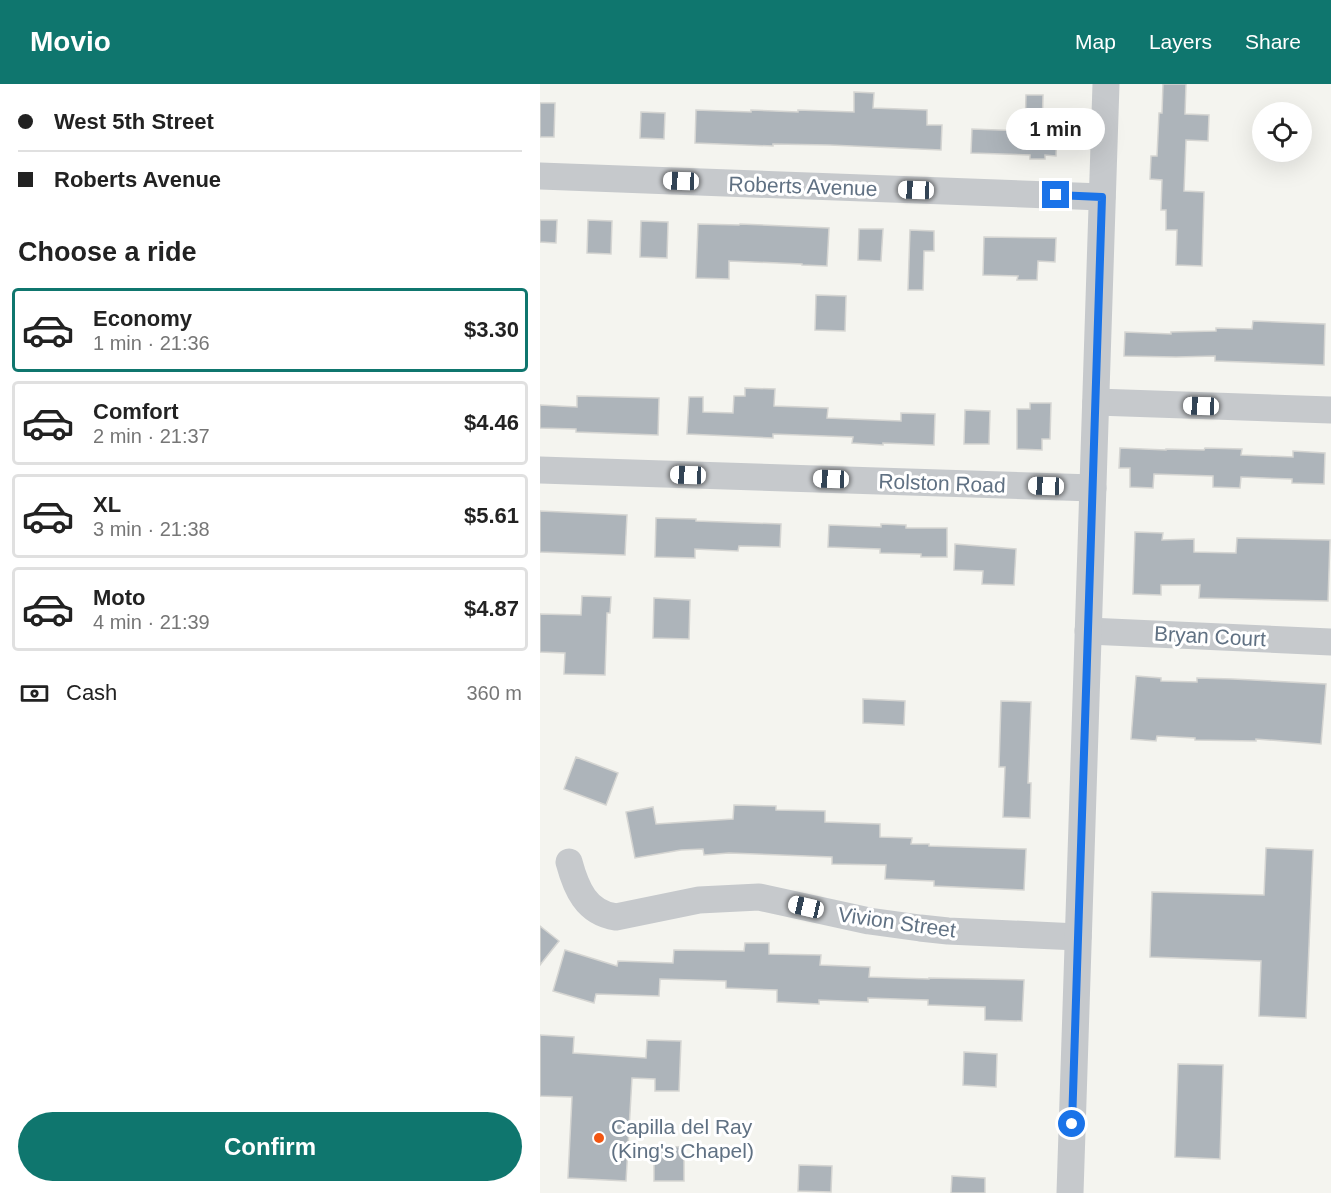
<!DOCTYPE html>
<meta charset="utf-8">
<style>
:root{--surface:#fff;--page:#f6f6f6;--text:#222;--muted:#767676;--line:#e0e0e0;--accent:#0f766e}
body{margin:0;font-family:Helvetica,sans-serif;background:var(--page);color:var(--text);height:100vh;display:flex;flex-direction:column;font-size:22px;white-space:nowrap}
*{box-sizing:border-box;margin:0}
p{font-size:20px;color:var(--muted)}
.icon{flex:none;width:33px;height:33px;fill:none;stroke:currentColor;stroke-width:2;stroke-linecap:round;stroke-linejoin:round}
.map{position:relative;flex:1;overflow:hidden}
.details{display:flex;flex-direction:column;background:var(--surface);width:540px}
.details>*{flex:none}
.hud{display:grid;align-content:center;height:132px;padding:0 18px;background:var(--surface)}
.buttons{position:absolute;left:712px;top:18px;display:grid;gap:12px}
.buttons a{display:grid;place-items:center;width:60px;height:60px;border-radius:50%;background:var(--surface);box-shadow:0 6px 24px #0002;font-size:30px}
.end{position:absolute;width:27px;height:27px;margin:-14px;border:8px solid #1a73e8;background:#fff;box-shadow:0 0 0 3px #fff}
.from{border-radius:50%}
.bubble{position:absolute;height:42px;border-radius:21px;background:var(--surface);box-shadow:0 6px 24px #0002;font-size:20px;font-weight:700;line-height:42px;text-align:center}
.car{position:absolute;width:18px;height:36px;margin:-18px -9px;border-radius:8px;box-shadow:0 0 4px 2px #0007;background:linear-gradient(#fff 24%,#345 0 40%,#fff 0 76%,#345 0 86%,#fff 0)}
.hud b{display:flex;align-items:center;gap:21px;height:57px;font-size:22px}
.hud b+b{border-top:2px solid var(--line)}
.hud i{width:15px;height:15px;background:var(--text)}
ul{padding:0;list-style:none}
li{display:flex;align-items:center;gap:18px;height:84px;margin:0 12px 9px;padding:0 6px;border:3px solid var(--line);border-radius:6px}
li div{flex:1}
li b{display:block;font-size:22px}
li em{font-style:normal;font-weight:700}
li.active{border-color:var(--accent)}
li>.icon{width:54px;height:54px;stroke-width:1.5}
h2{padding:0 18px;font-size:27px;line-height:72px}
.pay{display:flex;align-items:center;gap:15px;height:66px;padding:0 18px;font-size:22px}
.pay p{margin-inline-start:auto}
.action{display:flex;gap:12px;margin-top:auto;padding:12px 18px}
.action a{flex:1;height:69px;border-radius:36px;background:var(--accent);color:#fff;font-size:24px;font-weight:700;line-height:69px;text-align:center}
header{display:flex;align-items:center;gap:36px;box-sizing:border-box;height:84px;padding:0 30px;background:var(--accent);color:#fff}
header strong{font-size:28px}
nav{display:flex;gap:33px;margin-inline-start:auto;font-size:21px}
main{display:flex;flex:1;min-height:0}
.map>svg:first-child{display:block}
.building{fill:#adb4ba;stroke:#d5d5d2;stroke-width:1.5}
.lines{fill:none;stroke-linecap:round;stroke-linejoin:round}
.minor{stroke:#c6c9cc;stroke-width:27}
.route{stroke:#1a73e8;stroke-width:8}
.poi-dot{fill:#f25612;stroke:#fff;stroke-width:2}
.labels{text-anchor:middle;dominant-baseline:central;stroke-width:6;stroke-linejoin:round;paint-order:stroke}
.street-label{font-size:21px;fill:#607183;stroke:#fff}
.poi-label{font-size:21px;fill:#607183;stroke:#fff;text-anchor:start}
</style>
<header>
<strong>Movio</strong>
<nav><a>Map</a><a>Layers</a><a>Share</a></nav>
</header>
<main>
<section class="details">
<div class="hud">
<b><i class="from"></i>West 5th Street</b>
<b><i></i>Roberts Avenue</b>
</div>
<h2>Choose a ride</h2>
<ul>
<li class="active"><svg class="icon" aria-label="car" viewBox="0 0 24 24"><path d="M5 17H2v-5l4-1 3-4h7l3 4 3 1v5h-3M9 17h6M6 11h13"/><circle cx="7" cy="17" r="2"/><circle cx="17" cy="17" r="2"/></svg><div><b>Economy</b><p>1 min · 21:36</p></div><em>$3.30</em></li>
<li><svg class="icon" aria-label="car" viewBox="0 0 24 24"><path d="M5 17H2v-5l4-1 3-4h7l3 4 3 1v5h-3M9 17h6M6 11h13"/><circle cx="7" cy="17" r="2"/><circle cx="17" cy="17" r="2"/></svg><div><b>Comfort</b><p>2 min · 21:37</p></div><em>$4.46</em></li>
<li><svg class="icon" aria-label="car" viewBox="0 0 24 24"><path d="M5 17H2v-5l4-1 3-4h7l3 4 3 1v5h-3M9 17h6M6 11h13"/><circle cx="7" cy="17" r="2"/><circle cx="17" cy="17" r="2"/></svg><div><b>XL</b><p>3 min · 21:38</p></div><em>$5.61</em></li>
<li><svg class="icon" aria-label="car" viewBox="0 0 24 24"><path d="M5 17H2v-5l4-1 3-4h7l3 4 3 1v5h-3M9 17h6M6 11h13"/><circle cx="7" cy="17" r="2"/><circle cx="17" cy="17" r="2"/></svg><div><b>Moto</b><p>4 min · 21:39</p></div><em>$4.87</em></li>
</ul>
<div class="pay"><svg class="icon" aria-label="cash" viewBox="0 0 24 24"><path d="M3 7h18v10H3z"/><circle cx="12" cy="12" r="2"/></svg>Cash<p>360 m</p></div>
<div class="action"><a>Confirm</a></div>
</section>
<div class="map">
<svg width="791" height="1109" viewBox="0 0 791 1109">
<rect width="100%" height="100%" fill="#f4f4ef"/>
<g class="building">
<polygon points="623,0 646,0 645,30 669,31 668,57 646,56 644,107 664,108 662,182 636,181 637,146 626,146 626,126 621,126 622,96 610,95 611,72 617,72 619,29 622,29"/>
<polygon points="314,8 334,9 333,24 387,26 387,41 402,41 401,66 290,61 233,60 233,62 155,59 156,26 211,28 211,26 258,28 258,26 314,28"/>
<polygon points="486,11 503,11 502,49 517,49 516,72 505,71 505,75 490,75 490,71 431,69 432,45 485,47"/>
<polygon points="0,19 15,19 14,53 0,53"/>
<polygon points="101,28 125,29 124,55 100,54"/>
<polygon points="0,136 17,136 16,159 0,158"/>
<polygon points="48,136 72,137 71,170 47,169"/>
<polygon points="101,137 128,138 127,174 100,173"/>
<polygon points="158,140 199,141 200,140 289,144 287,182 262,181 262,180 189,177 189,195 156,194"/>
<polygon points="319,145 343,145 341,177 318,176"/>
<polygon points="370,146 394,147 394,167 384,167 383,206 368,206"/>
<polygon points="444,153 516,154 515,178 498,177 497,196 477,196 478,192 443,191"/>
<polygon points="276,211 306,212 305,247 275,246"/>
<polygon points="713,237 785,240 784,281 675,277 675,272 636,273 584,272 585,248 631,250 631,248 676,247 676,244 712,245"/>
<polygon points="205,304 235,305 234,322 288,324 287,334 361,337 361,329 395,330 394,361 343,359 343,361 312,359 313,353 233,350 233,354 147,350 149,313 163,313 163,328 193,329 194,312 205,312"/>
<polygon points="37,312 119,314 118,351 36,348 36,345 0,344 0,321 37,323"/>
<polygon points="490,319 511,319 510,355 502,355 502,366 477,365 477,325 490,325"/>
<polygon points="425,326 450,327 449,360 424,360"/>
<polygon points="580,364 626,366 626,365 664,366 665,364 702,365 701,371 753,373 753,367 785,369 784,400 752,399 752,395 701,393 700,404 673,403 673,392 614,390 613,404 590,403 590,384 579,384"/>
<polygon points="0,427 87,431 85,471 0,468"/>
<polygon points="116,434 156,435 156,437 241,440 240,463 199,462 198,467 155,465 155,474 115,473"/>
<polygon points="341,440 366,441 366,444 407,444 407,473 381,473 381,470 340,469 340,465 288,463 289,441 341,443"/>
<polygon points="595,448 623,449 622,456 654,455 654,468 696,469 697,454 790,456 788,517 659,514 660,501 621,501 621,511 593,510"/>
<polygon points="415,460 476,465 474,501 442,500 443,487 414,486"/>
<polygon points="42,512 71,513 70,529 67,529 65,591 24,590 25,569 0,568 0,530 41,531"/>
<polygon points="114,514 150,516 149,555 113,554"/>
<polygon points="596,592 621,594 621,597 657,598 657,594 693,595 786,600 781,660 716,655 716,657 655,656 655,654 617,652 616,657 591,655"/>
<polygon points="323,615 365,617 364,641 323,639"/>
<polygon points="461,617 491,618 488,699 491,699 490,734 463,733 465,683 459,683"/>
<polygon points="36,673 78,689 66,721 24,705"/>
<polygon points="194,721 236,722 236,726 285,727 285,738 340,740 340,753 372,754 371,760 389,760 389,762 486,765 484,806 394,802 394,797 345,795 346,781 292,780 292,773 189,769 164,771 163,765 141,766 95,774 86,728 113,723 116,740 193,735"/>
<polygon points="726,764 773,766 766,934 719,932 721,877 610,873 612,808 724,811"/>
<polygon points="0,842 19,857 0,881"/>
<polygon points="205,859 229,859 229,870 281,871 280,881 330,883 329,893 389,895 389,894 484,896 482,937 445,936 445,923 388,921 388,916 328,914 328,918 279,916 279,920 237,918 237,906 186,904 186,897 120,895 119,912 56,910 54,919 13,907 25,866 77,882 78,877 133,879 134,866 204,867"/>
<polygon points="0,951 34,953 33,969 106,974 107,956 141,957 139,1007 115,1007 115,995 92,994 86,1097 28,1094 32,1013 0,1012"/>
<polygon points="424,968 457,970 456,1003 423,1001"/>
<polygon points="638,980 683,981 680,1075 635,1073"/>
<polygon points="114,1062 144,1063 144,1097 114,1097"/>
<polygon points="259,1081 292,1082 291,1108 258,1107"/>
<polygon points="412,1092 445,1094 445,1109 411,1109"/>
</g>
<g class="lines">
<g class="minor">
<polyline points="0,92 562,113"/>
<polyline points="556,318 791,326"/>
<polyline points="0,386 553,404"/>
<polyline points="548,547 791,558"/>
<path d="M29,778C36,804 46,829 76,833L159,816L219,813L329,837L380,844L408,847L538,853"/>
<polyline points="530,1109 566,0"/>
</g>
</g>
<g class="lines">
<polyline class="route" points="516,111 562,113 532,1040"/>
</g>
<circle class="poi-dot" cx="59" cy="1054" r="6"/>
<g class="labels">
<g class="street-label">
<text transform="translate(263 102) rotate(2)">Roberts Avenue</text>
<text transform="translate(402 399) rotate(2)">Rolston Road</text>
<text transform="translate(670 552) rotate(3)">Bryan Court</text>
<text transform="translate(357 838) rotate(8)">Vivion Street</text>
</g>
<g class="poi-label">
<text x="71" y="1042">Capilla del Ray<tspan x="71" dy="24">(King's Chapel)</tspan></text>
</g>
</g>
</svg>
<div class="buttons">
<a><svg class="icon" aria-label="locate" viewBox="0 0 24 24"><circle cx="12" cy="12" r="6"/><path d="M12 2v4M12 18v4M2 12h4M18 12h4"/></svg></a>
</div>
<i class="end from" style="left:532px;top:1040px"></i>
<i class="end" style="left:516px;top:111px"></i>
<div class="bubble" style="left:466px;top:24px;width:99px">1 min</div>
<i class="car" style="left:141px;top:97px;rotate:272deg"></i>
<i class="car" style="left:376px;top:106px;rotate:272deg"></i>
<i class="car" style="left:661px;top:322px;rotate:272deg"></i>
<i class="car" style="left:148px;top:391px;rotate:272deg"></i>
<i class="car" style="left:291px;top:395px;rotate:272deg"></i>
<i class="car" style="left:506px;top:402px;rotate:272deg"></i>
<i class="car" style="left:266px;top:823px;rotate:283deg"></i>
</div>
</main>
